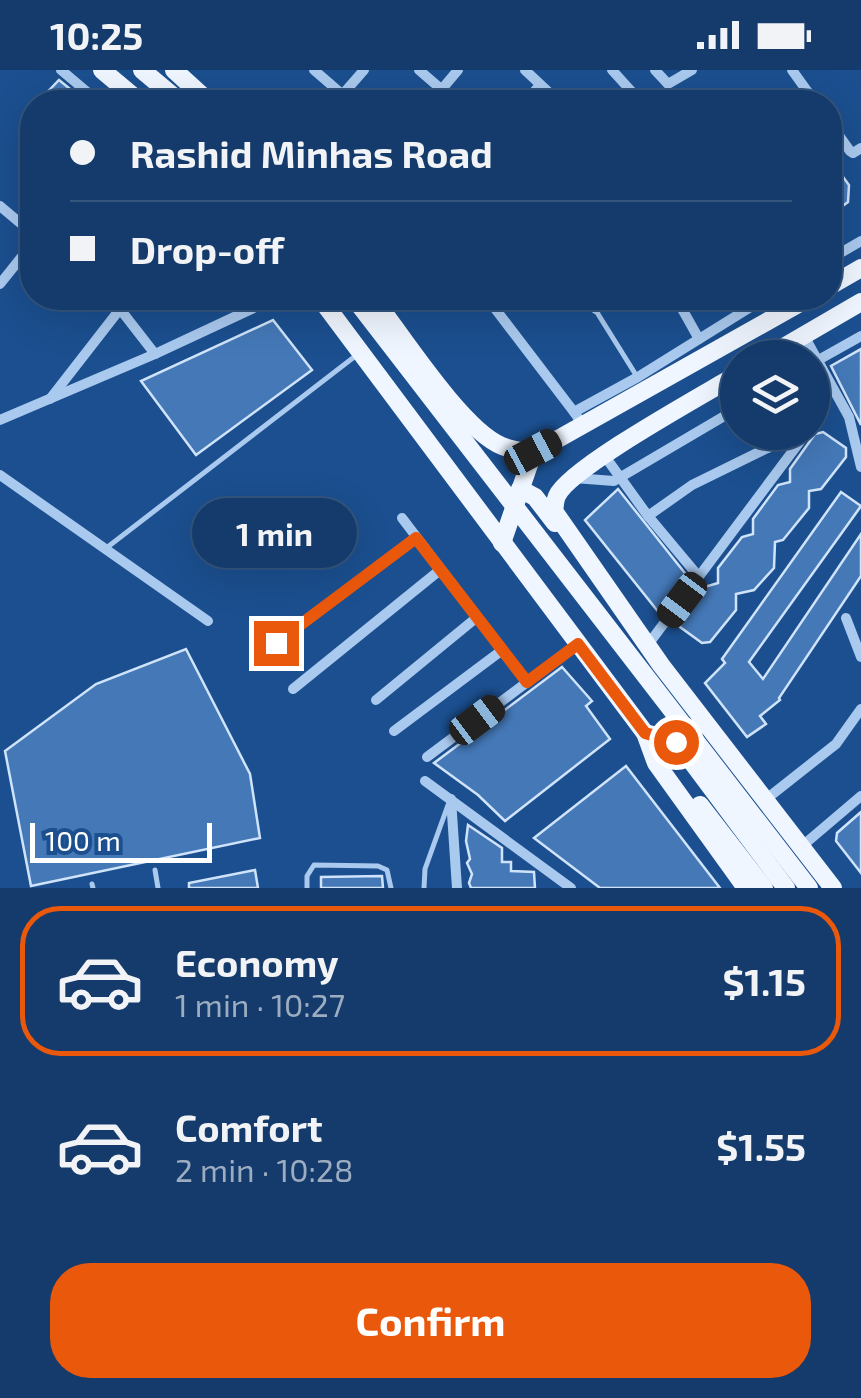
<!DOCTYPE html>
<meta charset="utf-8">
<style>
:root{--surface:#143b6b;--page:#214673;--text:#f1f3f6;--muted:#9dadc1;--line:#33557e;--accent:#ea580c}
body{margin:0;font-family:"Exo 2",sans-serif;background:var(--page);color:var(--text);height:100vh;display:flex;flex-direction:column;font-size:38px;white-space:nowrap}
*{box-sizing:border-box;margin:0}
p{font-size:32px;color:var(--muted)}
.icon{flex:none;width:55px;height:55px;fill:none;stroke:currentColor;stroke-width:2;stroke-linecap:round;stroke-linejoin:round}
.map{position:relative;height:818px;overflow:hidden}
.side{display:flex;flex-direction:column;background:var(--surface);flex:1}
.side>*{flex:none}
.top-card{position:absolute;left:20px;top:20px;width:822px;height:220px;border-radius:40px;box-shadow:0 10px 40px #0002,0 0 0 2px var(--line);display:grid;align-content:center;height:220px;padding:0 50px;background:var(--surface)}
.buttons{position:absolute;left:720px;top:270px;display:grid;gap:20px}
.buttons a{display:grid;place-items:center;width:110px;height:110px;border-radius:50%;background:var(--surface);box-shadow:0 10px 40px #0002,0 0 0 2px var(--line);font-size:50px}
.scale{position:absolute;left:30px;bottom:25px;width:182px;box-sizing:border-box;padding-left:10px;border:5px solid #fff;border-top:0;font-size:28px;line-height:35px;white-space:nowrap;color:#fff;-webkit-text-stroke:8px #1b4f8f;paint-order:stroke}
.end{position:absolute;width:45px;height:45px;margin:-22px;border:12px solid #ea580c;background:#fff;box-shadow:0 0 0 5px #fff}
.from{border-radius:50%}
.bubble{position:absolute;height:70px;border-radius:35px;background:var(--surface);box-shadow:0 10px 40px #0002,0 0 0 2px var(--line);font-size:32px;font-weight:700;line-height:70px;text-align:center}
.car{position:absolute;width:30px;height:60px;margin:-30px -15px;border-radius:12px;box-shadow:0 0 8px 2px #0007;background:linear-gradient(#222 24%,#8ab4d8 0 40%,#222 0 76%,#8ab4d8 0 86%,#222 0)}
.top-card b{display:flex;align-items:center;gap:35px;height:95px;font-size:38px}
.top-card b+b{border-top:2px solid var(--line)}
.top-card i{width:25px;height:25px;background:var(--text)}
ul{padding:18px 0 0;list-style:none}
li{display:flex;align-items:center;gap:30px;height:150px;margin:0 20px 15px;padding:0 30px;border:5px solid transparent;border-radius:40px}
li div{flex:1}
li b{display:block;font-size:38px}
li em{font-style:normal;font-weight:700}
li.selected{border-color:var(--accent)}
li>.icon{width:90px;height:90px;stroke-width:1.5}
.action{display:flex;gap:20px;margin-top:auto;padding:20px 50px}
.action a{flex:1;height:115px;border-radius:40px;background:var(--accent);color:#fff;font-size:40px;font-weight:700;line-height:115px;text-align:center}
.status{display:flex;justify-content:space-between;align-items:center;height:70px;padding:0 50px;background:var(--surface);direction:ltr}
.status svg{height:28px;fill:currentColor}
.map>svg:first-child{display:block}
.building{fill:#4478b7;stroke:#cfe3fa;stroke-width:2.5}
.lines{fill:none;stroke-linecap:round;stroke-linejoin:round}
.service{stroke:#a9c9ee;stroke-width:5}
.minor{stroke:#a9c9ee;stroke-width:10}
.primary{stroke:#f0f6ff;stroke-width:18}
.primary-bridge{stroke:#f0f6ff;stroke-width:18}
.route{stroke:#ea580c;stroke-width:12}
</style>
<div class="status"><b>10:25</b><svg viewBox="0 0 49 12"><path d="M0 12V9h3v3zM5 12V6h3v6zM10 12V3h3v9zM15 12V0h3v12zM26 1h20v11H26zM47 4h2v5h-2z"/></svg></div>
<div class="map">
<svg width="861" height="818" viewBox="0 0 861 818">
<rect width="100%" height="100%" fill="#1b4f8f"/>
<g class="building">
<polygon points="59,10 86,32 38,32"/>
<polygon points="830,89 849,115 848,132 830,145"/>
<polygon points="273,250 312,300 196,385 141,311"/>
<polygon points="861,279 861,355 831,296"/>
<polygon points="823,362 846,378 846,387 821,419 809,421 809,438 783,470 775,472 774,498 754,520 736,524 736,540 710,572 702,573 680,557 680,547 701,518 718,513 718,498 742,467 753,464 753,449 778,415 790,412 790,399 815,364"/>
<polygon points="618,419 688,507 660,544 585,450"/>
<polygon points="841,422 861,436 749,592 763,609 861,464 861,506 779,628 780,630 760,646 766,654 747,667 705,613 725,593 722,589"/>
<polygon points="186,579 250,704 260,768 31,816 5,681 96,614"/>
<polygon points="562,597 592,631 586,636 610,669 505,751 478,725 434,693"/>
<polygon points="626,696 720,818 600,818 534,768"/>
<polygon points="861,742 861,803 836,771 837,763"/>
<polygon points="468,755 502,778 502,792 511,792 511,801 534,802 535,818 471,818 469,813 472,804 467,793 470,789 466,771"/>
<polygon points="255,800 258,818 189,818 189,813"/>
<polygon points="382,806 383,818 321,818 321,807"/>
</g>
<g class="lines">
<g class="service">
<polyline points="588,228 636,305"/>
<polyline points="105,479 358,284"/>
<polyline points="155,800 158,818"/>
<polyline points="92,814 93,818"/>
<polyline points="307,818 307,806 314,795 378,796 387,800 391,818"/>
<polyline points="424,818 425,799 448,735"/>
</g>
<g class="minor">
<polyline points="61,0 99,32"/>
<polyline points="314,0 351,32"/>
<polyline points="419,0 456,32"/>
<polyline points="525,0 559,32"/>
<polyline points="612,0 641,32"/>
<polyline points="655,0 668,14 692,0"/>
<polyline points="792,0 815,32"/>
<polyline points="336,32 364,0"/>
<polyline points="431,32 458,0"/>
<polyline points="525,32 540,15"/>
<polyline points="830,53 850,81 853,83 861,78"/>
<polyline points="0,136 32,163"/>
<polyline points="830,189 861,171"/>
<polyline points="0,214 32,174"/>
<polyline points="107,228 120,239 155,284"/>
<polyline points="487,228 574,342"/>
<polyline points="676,228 699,269"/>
<polyline points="596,239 613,228"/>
<polyline points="803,264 849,347 861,397"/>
<polyline points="813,293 861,266"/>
<polyline points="50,329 120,239"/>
<polyline points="0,350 155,284 275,228"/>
<polyline points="583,355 574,342 638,307 765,228"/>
<polyline points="758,362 768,378"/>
<polyline points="604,385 648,446"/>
<polyline points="0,405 208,551"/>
<polyline points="574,408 614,411 738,338"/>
<polyline points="402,448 527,612"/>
<polyline points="699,507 648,446 692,415 800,362"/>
<polyline points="846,548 861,587"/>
<polyline points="276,573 416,468"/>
<polyline points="647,576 807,362"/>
<polyline points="293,619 440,500"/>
<polyline points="376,630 476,548"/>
<polyline points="394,661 501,581"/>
<polyline points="427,687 578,574"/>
<polyline points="425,711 571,818"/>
<polyline points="451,729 457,818"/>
<polyline points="765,730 836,674 861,639"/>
<polyline points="801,777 861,726"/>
</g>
<g class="primary">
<polyline points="102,0 140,32"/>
<polyline points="142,0 180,32"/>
<polyline points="174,0 209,32"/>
<polyline points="830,216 861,198"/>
<polyline points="320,228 645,663 656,693 746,818"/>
<path d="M373,228C401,264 462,360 502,376C511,380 523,381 533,383"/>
<polyline points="765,288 861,232"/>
<path d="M738,304C705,324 569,398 557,426C555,430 555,436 554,441L661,595L833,818"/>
<polyline points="520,419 535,427 555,453"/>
<polyline points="502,473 533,383 809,228"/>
<polyline points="645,663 677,672 786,818"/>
<polyline points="700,735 764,818"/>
</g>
<polyline class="primary-bridge" points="354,228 809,818"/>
</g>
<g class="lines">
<polyline class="route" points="276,573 416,468 527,612 578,574 645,663 676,672"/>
</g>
</svg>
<div class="buttons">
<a><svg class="icon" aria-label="layers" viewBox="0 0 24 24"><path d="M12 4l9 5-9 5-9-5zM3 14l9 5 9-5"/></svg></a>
</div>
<div class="scale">100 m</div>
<i class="end from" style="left:676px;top:672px"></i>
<i class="end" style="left:276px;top:573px"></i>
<div class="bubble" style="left:192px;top:428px;width:165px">1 min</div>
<i class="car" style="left:533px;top:382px;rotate:62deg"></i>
<i class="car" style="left:682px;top:530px;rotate:217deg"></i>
<i class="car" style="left:477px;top:650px;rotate:53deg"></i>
<div class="top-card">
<b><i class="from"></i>Rashid Minhas Road</b>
<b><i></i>Drop-off</b>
</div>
</div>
<section class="side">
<ul>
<li class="selected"><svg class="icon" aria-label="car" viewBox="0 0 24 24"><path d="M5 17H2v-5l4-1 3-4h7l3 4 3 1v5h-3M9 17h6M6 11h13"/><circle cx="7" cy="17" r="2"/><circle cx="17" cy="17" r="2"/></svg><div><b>Economy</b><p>1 min · 10:27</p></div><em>$1.15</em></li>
<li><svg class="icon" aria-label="car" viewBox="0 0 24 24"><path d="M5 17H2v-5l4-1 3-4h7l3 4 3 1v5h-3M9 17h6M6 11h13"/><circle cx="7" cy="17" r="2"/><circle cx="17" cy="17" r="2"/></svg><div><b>Comfort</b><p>2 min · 10:28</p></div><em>$1.55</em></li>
</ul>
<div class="action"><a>Confirm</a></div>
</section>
